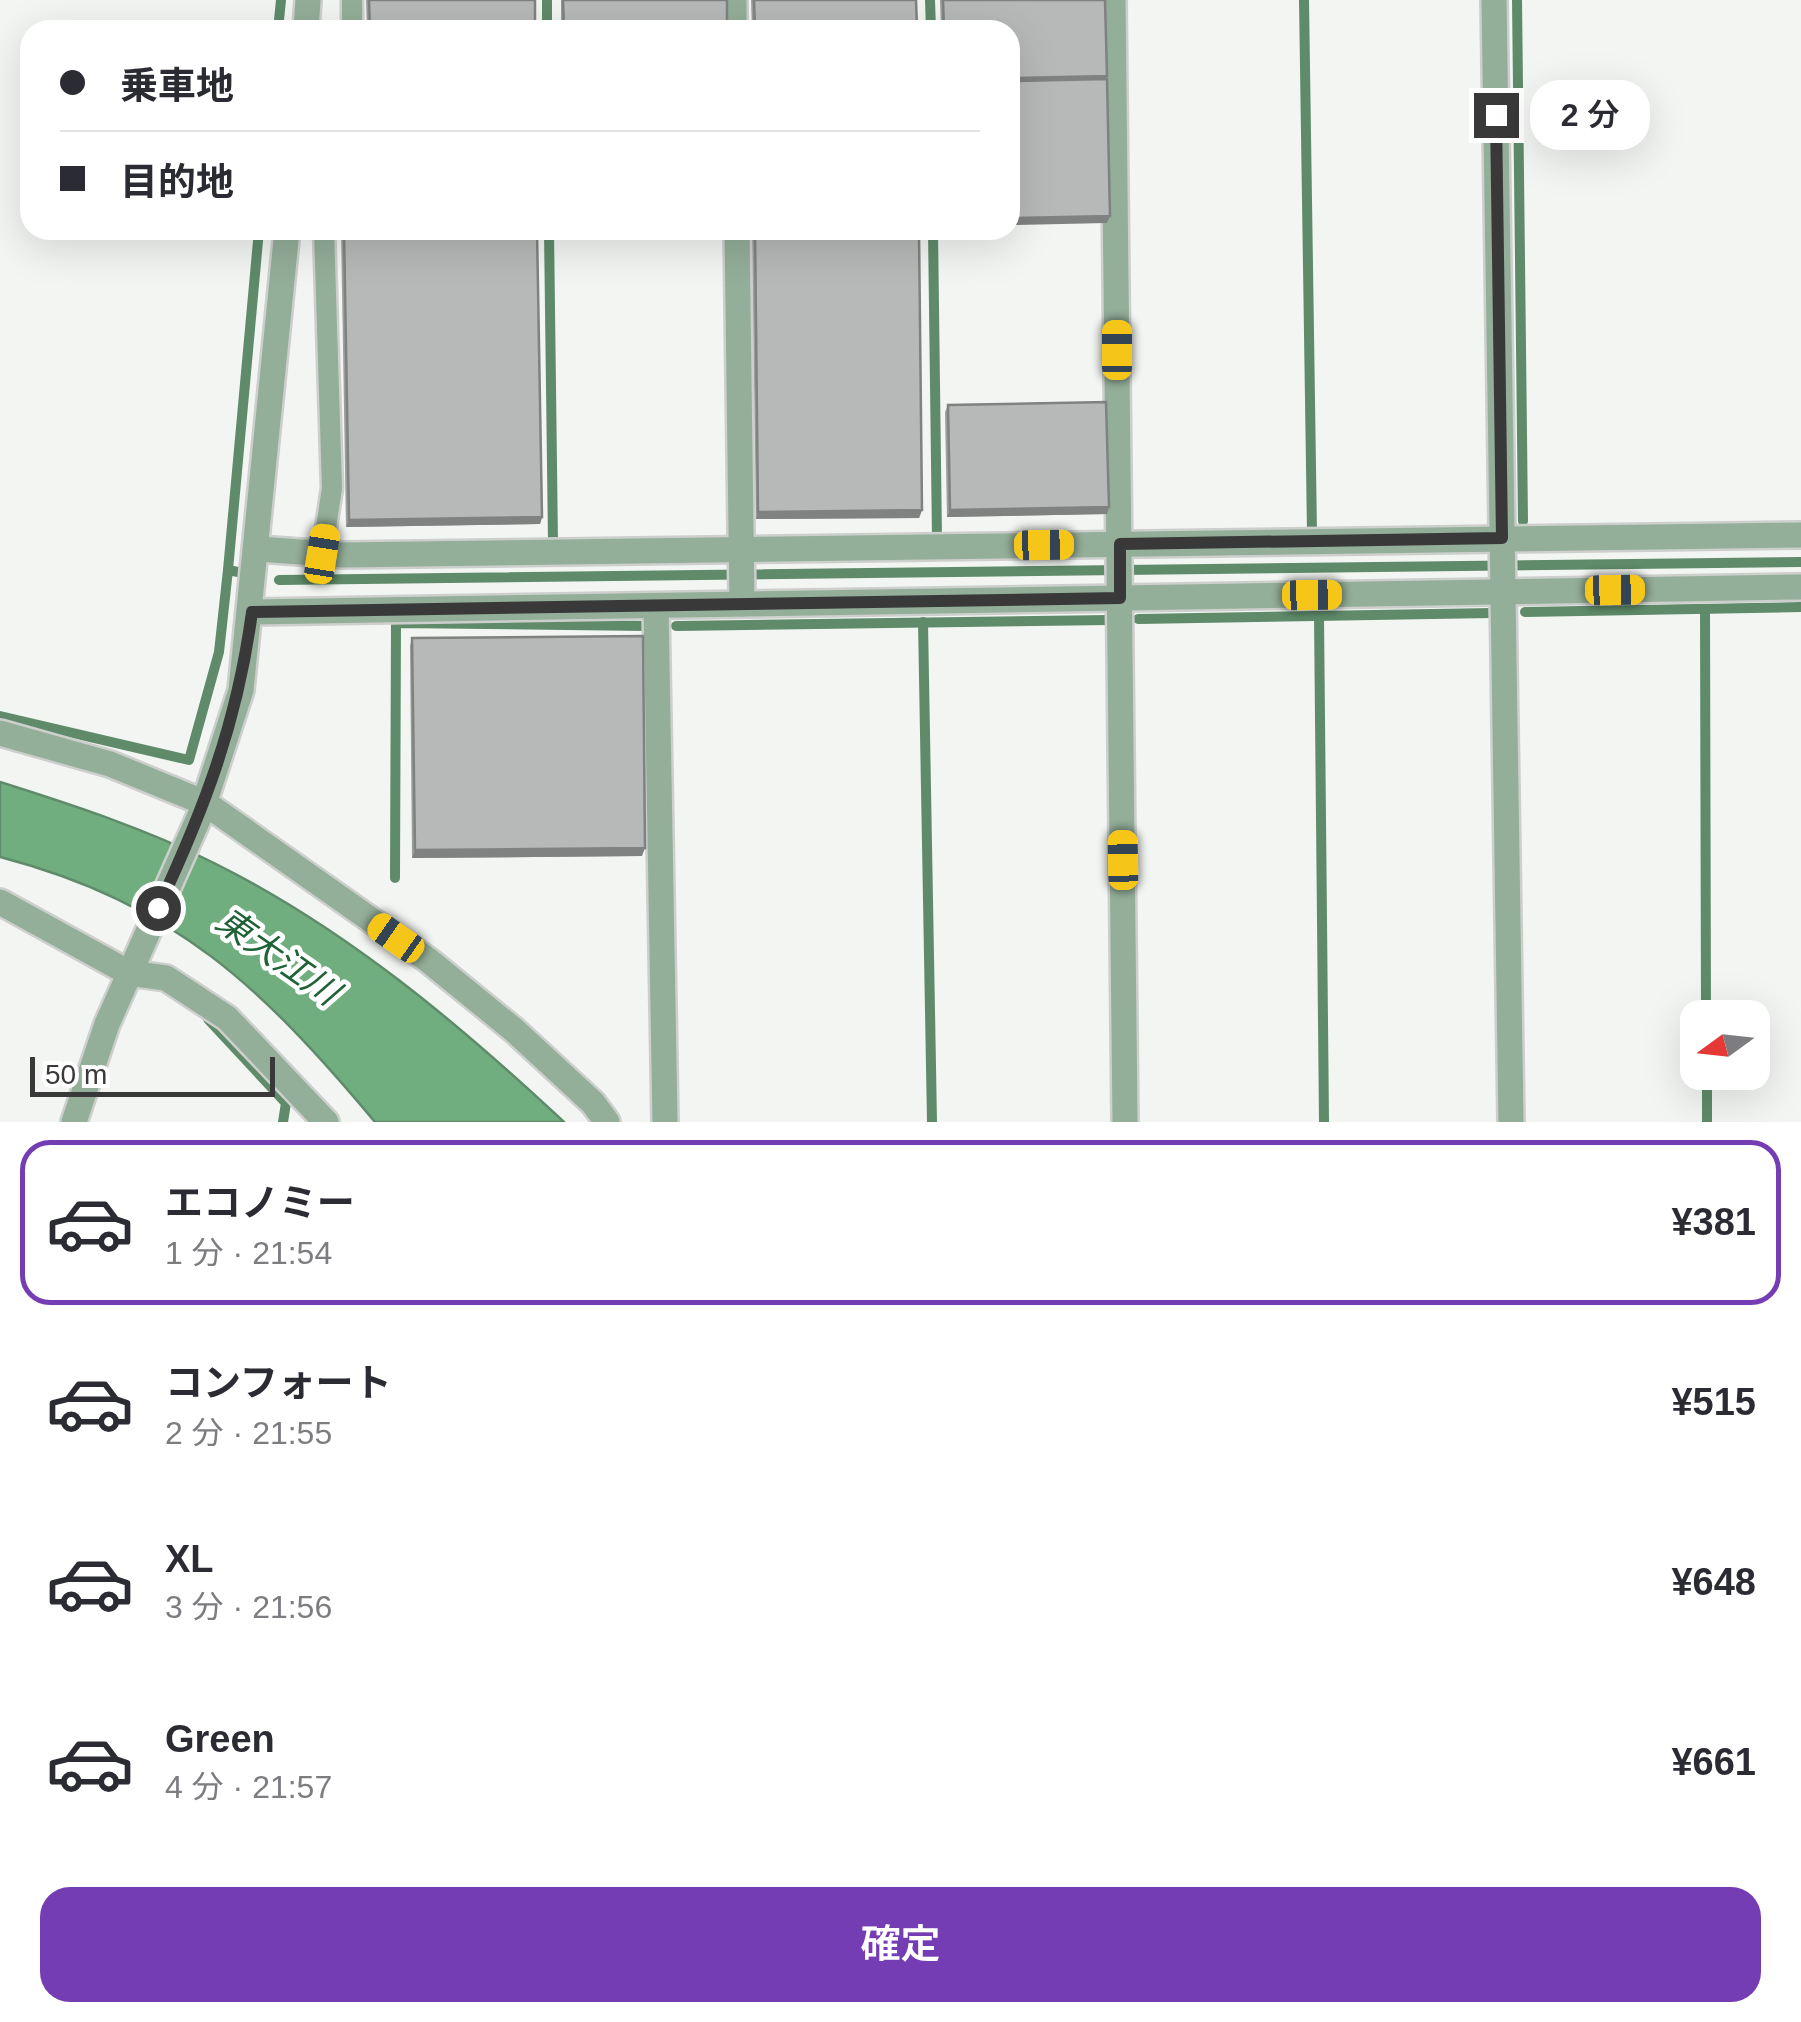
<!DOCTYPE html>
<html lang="ja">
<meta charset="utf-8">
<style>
:root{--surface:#fff;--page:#f7f7f7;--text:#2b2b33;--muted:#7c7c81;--line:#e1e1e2;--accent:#753db4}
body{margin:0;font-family:Arial,"Noto Sans JP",sans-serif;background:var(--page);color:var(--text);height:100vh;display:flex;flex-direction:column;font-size:38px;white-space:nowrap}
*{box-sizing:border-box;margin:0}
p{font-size:32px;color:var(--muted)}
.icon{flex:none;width:55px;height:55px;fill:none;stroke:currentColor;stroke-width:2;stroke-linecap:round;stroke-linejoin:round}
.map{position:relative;height:1122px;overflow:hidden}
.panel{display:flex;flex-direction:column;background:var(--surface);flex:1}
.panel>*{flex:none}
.banner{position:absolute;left:20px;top:20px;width:1000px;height:220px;border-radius:30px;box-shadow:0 10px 40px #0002;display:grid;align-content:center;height:220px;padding:0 40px;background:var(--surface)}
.needle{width:65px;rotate:255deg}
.fabs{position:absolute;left:1680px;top:1000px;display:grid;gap:20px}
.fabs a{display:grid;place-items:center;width:90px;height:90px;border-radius:20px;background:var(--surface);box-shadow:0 10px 40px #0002;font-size:50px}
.scale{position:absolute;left:30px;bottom:25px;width:245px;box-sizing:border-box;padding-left:10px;border:5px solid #383938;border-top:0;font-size:28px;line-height:35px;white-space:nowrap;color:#383938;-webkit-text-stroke:8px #fff;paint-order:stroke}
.end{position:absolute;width:45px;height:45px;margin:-22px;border:12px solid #383938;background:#fff;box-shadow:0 0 0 5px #fff}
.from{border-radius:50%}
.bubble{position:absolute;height:70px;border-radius:30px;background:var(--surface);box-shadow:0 10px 40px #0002;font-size:32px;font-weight:600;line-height:70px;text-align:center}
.car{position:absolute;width:30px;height:60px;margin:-30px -15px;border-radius:12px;box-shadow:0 0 8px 2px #0007;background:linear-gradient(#f5c518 24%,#345 0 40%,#f5c518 0 76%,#345 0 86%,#f5c518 0)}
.banner b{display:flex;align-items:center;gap:35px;height:95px;font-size:38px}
.banner b+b{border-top:2px solid var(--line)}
.banner i{width:25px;height:25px;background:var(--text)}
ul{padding:18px 0 0;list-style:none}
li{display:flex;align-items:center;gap:30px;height:165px;margin:0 20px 15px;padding:0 20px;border:5px solid transparent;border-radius:30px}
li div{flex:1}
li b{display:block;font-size:38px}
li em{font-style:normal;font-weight:600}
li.current{border-color:var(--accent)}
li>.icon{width:90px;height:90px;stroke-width:1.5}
.action{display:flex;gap:20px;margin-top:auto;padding:20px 40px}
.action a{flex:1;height:115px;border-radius:30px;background:var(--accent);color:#fff;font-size:40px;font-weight:600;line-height:115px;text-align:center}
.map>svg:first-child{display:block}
.water{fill:#70ae80;stroke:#5f8b6a;stroke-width:2.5}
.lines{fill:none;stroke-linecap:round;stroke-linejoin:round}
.stream{stroke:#5f8b6a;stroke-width:10}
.service-casing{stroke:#cdcfcd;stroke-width:25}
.minor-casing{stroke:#cdcfcd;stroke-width:30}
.tertiary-casing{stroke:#cdcfcd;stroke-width:30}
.service{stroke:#93ae99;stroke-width:20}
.minor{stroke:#93ae99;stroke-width:25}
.tertiary{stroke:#93ae99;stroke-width:25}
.wall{fill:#9d9f9d}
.shaded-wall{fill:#7f8280}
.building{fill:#b6b9b7;stroke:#7f8280;stroke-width:2.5}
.route{stroke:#383938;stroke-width:12}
.labels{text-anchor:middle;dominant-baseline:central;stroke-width:9;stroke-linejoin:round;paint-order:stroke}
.water-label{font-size:35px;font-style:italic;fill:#1e6236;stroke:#fff}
</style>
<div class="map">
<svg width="1801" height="1122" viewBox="0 0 1801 1122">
<rect width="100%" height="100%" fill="#f2f5f2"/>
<path class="water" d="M0,782C73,805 146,829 214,863C345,928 458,1023 564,1122H375C262,987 175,903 0,857Z"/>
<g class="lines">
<g class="stream">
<polyline points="547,0 547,30"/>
<polyline points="930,0 931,30"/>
<polyline points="1304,0 1312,533"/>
<polyline points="1517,0 1523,521"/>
<polyline points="278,30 281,0"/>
<polyline points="549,230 553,543"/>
<polyline points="933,230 937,539"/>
<polyline points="238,572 228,570 259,230"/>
<polyline points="279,580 1801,562"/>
<polyline points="1705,609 1706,1018"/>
<polyline points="1525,612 1801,607"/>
<polyline points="1319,616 1324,1122"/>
<polyline points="1138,619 1492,613"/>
<polyline points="923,622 932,1122"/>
<polyline points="676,626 1109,620"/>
<polyline points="0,716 189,760 219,652 228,570"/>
<polyline points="395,878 396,623 646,626"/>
<polyline points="208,1019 286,1103 283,1122"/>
<polyline points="1707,1072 1707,1122"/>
</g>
<defs>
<g id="service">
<polyline points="352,0 352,30"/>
<polyline points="322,554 332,488 324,230"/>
</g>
<g id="minor">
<polyline points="734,0 734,30"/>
<polyline points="1113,0 1125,1122"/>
<polyline points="1494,0 1511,1122"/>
<polyline points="737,230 742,604"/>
<polyline points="258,549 343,555 1801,535"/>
<polyline points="656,606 665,1122"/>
<polyline points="252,612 1801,587"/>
<polyline points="0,733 110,764 205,803 428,960 514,1030 593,1103 607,1122"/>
<polyline points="0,902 129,973 166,978 227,1018 326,1122"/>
</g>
<g id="tertiary">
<polyline points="306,30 308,0"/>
<polyline points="74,1122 107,1024 201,813 241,690 287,230"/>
</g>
</defs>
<use href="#service" class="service-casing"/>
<use href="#minor" class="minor-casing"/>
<use href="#tertiary" class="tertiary-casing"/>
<use href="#service" class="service"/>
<use href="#minor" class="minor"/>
<use href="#tertiary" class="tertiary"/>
</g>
<g class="wall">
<polygon points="366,0 535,0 535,30 367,30"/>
<rect x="561" y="0" width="166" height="30"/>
<polygon points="751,0 916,0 916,30 752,30"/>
<polygon points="940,0 1105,0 1107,223 1010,30 941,30"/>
<polygon points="341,230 537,230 542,517 540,524 346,527"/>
<polygon points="752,230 919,230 922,510 919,518 756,519"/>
<polygon points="948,405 1109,507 1107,514 947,517 945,412"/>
<polygon points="412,638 642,856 412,858 410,646"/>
</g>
<g class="shaded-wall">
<polygon points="917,28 916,30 754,30 755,29"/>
<polygon points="1107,76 1104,84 1010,86 1010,78"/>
<polygon points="1110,216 1107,223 1010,225 1010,218"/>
<polygon points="1109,507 1107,514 947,517 950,510"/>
<polygon points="922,510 919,518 756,519 758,512"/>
<polygon points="542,517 540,524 346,527 349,520"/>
<polygon points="645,848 642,856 412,858 415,850"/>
</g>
<g class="building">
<polygon points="369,0 535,0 535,30 370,30"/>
<polygon points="563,0 727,0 727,30 564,30"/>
<polygon points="754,0 916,0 917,28 755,29"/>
<polygon points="943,0 1105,0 1107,76 1010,78 1010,30 944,30"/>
<polygon points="1107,79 1110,216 1010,218 1010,81"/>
<polygon points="344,230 537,230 542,517 349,520"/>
<polygon points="755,230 919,230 922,510 758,512"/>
<polygon points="1106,402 1109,507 950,510 948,405"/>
<polygon points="643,636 645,848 415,850 412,638"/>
</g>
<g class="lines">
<path class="route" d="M158,908C205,807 237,723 252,612L1120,598V544L1502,538L1496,115"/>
</g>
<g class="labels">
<g class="water-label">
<text transform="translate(278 956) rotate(35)">東大江川</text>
</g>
</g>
</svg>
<div class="fabs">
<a><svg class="needle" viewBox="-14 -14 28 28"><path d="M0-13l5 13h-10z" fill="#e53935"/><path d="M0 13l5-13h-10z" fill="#7c7c81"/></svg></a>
</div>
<div class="scale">50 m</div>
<i class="end from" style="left:158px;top:908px"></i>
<i class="end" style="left:1496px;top:115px"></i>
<div class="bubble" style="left:1530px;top:80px;width:120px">2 分</div>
<i class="car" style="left:1117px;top:350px;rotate:0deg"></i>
<i class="car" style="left:1044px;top:545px;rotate:89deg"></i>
<i class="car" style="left:322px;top:554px;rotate:9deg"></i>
<i class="car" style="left:1615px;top:590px;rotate:89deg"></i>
<i class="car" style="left:1312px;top:595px;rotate:89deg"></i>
<i class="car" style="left:1123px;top:860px;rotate:359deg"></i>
<i class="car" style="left:396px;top:938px;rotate:305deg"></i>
<div class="banner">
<b><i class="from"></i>乗車地</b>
<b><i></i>目的地</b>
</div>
</div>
<section class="panel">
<ul>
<li class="current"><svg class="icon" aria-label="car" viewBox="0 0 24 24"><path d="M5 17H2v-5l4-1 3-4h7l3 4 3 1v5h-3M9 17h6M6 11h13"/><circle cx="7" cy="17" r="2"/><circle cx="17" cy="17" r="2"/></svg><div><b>エコノミー</b><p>1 分 · 21:54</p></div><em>¥381</em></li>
<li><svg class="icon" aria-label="car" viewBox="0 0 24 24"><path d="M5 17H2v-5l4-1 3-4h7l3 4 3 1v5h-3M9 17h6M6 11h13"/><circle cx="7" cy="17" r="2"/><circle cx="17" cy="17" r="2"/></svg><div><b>コンフォート</b><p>2 分 · 21:55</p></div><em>¥515</em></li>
<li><svg class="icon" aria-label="car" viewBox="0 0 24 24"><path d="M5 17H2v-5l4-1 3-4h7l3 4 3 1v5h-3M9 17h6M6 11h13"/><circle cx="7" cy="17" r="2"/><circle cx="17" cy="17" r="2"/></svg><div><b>XL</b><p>3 分 · 21:56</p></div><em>¥648</em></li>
<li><svg class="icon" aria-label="car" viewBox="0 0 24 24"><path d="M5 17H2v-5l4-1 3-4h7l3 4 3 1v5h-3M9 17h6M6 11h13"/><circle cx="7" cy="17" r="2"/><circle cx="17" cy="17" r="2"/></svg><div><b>Green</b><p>4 分 · 21:57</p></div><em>¥661</em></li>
</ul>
<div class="action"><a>確定</a></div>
</section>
